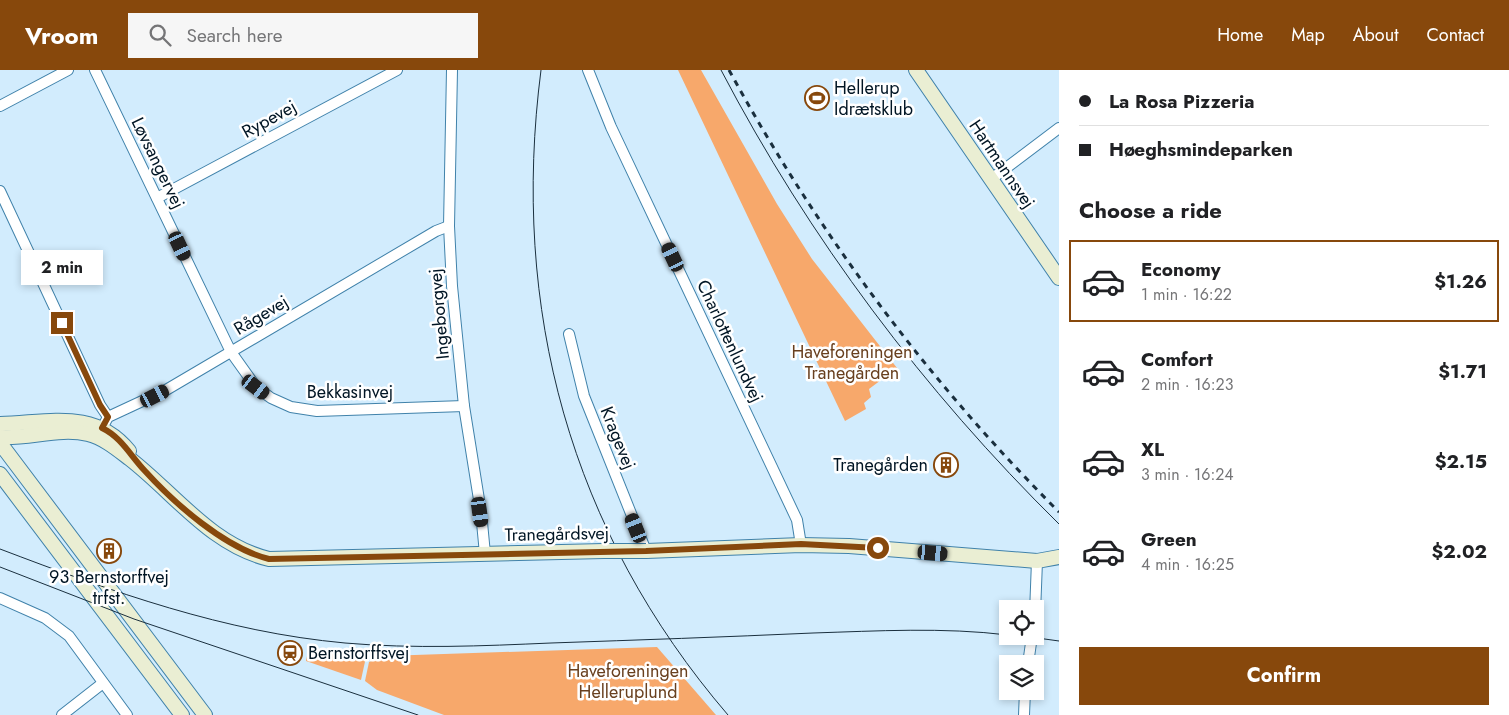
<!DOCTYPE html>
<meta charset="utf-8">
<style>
:root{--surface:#fff;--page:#f6f6f6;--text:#202124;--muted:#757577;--line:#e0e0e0;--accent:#87480c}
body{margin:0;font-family:Jost,sans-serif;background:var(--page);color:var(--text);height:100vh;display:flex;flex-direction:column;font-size:19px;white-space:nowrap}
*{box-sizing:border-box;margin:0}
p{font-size:16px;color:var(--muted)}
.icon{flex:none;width:28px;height:28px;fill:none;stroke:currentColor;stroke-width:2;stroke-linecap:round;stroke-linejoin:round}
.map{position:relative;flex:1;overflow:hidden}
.panel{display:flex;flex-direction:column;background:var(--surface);width:450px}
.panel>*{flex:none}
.hud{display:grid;align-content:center;height:110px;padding:0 20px;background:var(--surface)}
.fabs{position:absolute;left:999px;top:530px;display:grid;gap:10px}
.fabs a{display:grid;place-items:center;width:45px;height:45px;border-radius:0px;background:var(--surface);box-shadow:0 2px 8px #0003;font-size:25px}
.end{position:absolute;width:22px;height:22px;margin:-11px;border:6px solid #87480c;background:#fff;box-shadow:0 0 0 2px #fff}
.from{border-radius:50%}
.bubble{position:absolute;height:35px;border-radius:0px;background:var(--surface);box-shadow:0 2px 8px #0003;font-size:16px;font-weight:700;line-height:35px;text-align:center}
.car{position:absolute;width:15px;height:30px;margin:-15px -8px;border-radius:6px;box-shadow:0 0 4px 1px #0007;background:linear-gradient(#222 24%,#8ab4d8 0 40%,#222 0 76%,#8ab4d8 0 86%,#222 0)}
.hud b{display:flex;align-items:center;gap:18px;height:48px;font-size:19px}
.hud b+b{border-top:1px solid var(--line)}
.hud i{width:12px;height:12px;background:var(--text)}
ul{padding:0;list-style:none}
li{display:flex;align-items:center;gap:15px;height:82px;margin:0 10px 8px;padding:0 10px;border:2px solid transparent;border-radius:0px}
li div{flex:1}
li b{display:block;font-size:19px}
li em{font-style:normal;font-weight:700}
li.active{border-color:var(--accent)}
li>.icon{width:45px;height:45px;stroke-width:1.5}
h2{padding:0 20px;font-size:22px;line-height:60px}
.primary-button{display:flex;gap:10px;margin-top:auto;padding:10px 20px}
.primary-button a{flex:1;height:58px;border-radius:0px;background:var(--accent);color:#fff;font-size:20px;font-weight:700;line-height:58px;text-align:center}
header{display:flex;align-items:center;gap:30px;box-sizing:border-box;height:70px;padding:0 25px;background:var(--accent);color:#fff}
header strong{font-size:24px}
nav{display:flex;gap:28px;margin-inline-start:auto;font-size:18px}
.search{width:350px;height:45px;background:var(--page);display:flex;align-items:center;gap:12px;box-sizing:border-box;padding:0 18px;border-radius:0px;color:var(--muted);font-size:19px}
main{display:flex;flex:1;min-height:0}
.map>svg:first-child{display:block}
.green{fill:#f7a86b}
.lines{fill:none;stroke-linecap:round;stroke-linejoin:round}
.street-casing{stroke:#4082aa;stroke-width:12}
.secondary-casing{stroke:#4082aa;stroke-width:16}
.street{stroke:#fff;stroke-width:10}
.secondary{stroke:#eaeed3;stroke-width:14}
.tram{stroke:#1a2f3e;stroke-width:1}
.rail{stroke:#1a2f3e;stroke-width:3;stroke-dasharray:6 6;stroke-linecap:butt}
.street-bridge-casing{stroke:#4082aa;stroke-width:12;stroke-linecap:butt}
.secondary-bridge-casing{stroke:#4082aa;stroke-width:16;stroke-linecap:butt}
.street-bridge{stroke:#fff;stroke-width:10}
.secondary-bridge{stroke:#eaeed3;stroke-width:14}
.route{stroke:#87480c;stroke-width:6}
.labels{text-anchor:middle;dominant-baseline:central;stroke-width:5;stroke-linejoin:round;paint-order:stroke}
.poi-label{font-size:18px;fill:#001524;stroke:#fff;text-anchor:start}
.street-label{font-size:18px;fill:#001524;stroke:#fff}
.park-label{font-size:18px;fill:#69401f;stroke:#fff}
</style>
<header>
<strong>Vroom</strong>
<div class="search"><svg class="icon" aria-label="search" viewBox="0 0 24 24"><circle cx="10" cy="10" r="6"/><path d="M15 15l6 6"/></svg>Search here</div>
<nav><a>Home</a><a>Map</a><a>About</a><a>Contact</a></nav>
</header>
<main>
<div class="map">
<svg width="1059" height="645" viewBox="0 0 1059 645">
<rect width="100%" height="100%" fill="#d2ecfd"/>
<g class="green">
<polygon points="678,0 701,0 777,134 812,189 897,298 869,319 871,327 864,333 866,339 845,351"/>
<polygon points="657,577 716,645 444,645 377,620 365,611 369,592 385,586"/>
<polygon points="308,581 366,587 361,610 306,591"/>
</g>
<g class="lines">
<defs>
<g id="street">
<polyline points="95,0 231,282 256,317 271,328 291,337 317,341 464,336"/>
<polyline points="452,0 449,156 452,216 464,336 481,442 485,484"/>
<polyline points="588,0 611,57 797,450 801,475"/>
<polyline points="0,36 68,0"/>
<polyline points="990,110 1059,58"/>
<polyline points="0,121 100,335 108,347"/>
<polyline points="157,128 397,0"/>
<polyline points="569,264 584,326 646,481"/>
<polyline points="99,364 108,347 166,320 436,161 449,156"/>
<polyline points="0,528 45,548 69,566 127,645"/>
<polyline points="1035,543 1037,491"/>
<polyline points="62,645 103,613"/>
<polyline points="1024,645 1025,621"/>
</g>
<g id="secondary">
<polyline points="916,0 1059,208"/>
<path d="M0,354C48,353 94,338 129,381"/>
<path d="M0,367C29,369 60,357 88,364C104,368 117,379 130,389C175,424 211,475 269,489L604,481"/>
<polyline points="0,373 205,645"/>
<polyline points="0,404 182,645"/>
<polyline points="646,481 801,475 849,476 1037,491 1059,487"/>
</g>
</defs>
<use href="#street" class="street-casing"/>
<use href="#secondary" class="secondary-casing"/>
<use href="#street" class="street"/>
<use href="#secondary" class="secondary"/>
<g class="tram">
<path d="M541,0C510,239 570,461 728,645"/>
<path d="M721,0C809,168 924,321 1059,454"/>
<path d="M0,479C113,522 224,562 345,573C414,579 482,576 551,573C638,570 725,567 813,563C877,561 943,557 1008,565"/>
<polyline points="0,497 134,549 418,645"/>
<polyline points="1023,566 1059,571"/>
</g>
<path class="rail" d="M729,0C818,163 928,311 1059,442"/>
<defs>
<polyline id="street-bridge" points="1028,594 1032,566"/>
<polyline id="secondary-bridge" points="604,481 646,481"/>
</defs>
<use href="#street-bridge" class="street-bridge-casing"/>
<use href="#secondary-bridge" class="secondary-bridge-casing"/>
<use href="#street-bridge" class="street-bridge"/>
<use href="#secondary-bridge" class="secondary-bridge"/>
</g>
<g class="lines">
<path class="route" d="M62,253L100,335L108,347L102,358C121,367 130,385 145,401C175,434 225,478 269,489L646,481L801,474L878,478"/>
</g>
<defs>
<symbol id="stadium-ring" viewBox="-11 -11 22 22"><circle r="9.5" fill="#fff" stroke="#87480c" stroke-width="1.5"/><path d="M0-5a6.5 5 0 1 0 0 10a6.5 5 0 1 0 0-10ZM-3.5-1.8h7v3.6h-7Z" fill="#87480c"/></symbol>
<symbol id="building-ring" viewBox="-11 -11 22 22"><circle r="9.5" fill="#fff" stroke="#87480c" stroke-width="1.5"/><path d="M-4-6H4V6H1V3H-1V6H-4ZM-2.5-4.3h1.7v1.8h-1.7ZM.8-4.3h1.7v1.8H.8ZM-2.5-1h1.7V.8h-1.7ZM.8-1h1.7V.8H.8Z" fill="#87480c"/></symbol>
<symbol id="station-ring" viewBox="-11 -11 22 22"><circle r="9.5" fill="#fff" stroke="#87480c" stroke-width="1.5"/><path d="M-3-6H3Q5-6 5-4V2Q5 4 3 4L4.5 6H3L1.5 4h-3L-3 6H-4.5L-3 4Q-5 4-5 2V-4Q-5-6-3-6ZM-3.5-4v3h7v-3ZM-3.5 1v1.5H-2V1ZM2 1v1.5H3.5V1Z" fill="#87480c"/></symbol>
</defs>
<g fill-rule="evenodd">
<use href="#stadium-ring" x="803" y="14" width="28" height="28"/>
<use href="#building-ring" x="932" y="381" width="28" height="28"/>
<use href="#building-ring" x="95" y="467" width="28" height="28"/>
<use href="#station-ring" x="276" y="569" width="28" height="28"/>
</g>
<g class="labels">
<g class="poi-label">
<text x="834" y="18">Hellerup<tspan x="834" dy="21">Idrætsklub</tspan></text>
<text x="928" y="395" text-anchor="end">Tranegården</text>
<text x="109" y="507" text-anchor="middle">93 Bernstorffvej<tspan x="109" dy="21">trfst.</tspan></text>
<text x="308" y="583">Bernstorffsvej</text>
</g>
<g class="street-label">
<text transform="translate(269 49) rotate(-29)">Rypevej</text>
<text transform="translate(158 93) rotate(64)">Løvsangervej</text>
<text transform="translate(1002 94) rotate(56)">Hartmannsvej</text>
<text transform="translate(439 244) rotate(-95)">Ingeborgvej</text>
<text transform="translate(261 245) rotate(-31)">Rågevej</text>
<text transform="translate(730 271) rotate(65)">Charlottenlundvej</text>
<text x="350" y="322">Bekkasinvej</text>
<text transform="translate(618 368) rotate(68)">Kragevej</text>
<text transform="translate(557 464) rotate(-1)">Tranegårdsvej</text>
</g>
<g class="park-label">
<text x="852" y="282">Haveforeningen<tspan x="852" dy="21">Tranegården</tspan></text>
<text x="628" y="601">Haveforeningen<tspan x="628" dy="21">Helleruplund</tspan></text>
</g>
</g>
</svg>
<div class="fabs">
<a><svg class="icon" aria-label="locate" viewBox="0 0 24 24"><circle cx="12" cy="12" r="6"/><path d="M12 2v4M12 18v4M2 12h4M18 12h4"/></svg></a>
<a><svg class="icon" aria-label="layers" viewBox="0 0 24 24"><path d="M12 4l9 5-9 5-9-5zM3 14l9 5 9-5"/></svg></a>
</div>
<i class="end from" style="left:878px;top:478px"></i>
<i class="end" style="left:62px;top:253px"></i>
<div class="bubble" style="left:21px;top:180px;width:82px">2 min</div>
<i class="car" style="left:180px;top:176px;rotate:155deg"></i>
<i class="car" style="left:673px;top:187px;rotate:335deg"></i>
<i class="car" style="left:256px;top:317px;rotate:127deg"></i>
<i class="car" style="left:155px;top:326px;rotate:63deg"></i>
<i class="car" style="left:480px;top:442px;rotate:172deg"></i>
<i class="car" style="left:636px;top:458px;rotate:338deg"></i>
<i class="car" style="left:933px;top:483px;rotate:95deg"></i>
</div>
<section class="panel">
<div class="hud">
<b><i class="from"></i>La Rosa Pizzeria</b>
<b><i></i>Høeghsmindeparken</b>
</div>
<h2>Choose a ride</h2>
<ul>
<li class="active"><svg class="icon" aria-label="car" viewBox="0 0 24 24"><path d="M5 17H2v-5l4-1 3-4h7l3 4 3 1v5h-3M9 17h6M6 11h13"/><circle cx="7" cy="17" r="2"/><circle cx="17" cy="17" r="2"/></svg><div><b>Economy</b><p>1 min · 16:22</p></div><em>$1.26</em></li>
<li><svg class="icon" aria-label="car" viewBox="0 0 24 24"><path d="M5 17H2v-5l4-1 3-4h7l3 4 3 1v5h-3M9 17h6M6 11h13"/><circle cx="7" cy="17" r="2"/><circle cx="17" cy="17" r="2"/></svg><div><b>Comfort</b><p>2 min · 16:23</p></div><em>$1.71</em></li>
<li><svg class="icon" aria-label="car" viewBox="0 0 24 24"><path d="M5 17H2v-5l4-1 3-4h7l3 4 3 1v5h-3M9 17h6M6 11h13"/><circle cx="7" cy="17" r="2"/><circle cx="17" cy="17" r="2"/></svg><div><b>XL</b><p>3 min · 16:24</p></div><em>$2.15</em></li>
<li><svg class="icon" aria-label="car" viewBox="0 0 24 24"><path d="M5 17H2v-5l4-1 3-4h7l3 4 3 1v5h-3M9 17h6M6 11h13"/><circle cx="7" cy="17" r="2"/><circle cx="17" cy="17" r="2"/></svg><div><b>Green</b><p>4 min · 16:25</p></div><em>$2.02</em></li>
</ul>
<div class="primary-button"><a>Confirm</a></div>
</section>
</main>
